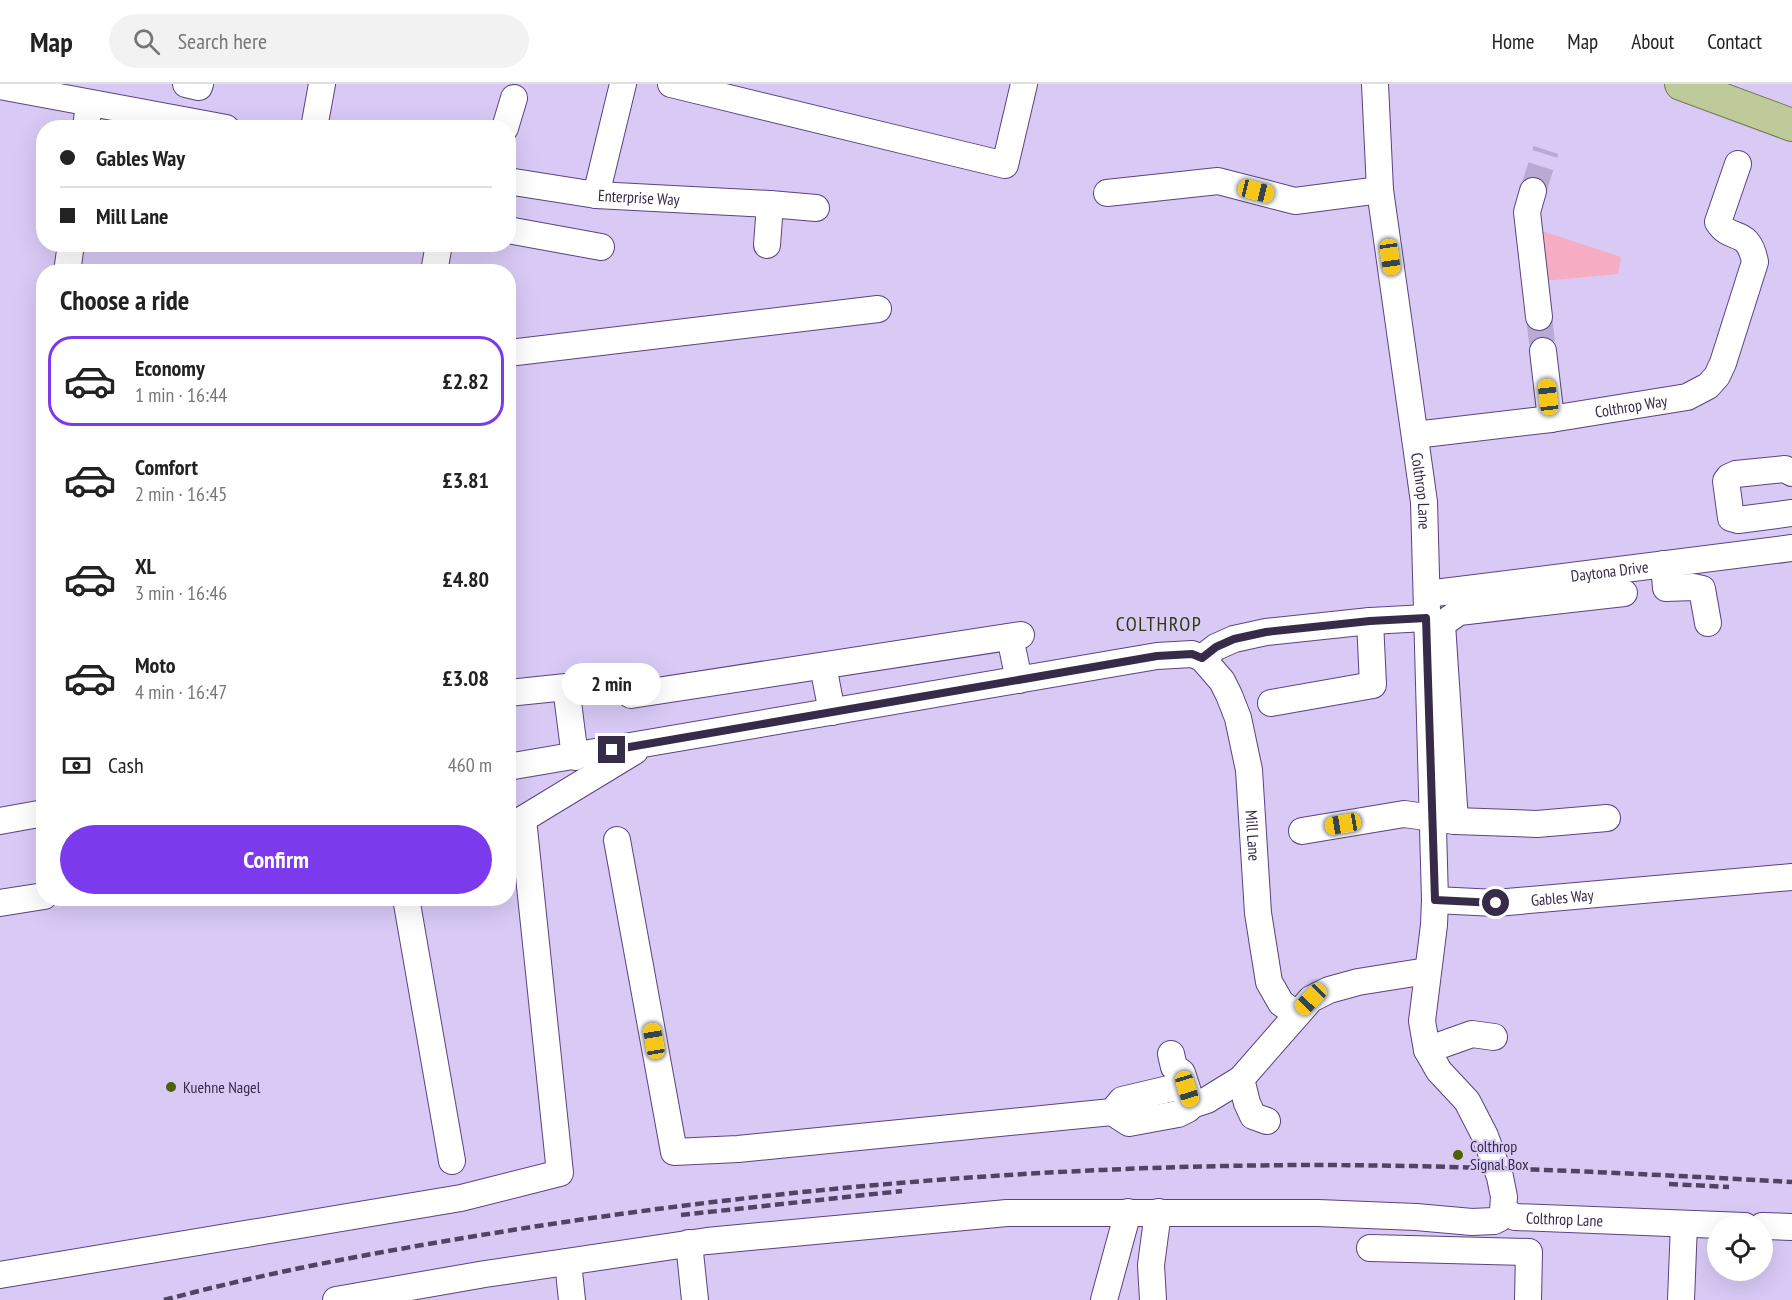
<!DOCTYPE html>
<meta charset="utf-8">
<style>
:root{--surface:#fff;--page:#f2f2f2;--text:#222;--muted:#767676;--line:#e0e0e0;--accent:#7c3aed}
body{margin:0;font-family:"PT Sans Narrow",sans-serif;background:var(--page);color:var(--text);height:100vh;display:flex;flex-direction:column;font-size:22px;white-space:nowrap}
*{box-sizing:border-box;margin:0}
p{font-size:20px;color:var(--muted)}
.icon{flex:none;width:33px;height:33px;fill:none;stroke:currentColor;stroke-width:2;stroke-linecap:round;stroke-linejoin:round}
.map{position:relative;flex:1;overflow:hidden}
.drawer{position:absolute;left:36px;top:180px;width:480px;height:642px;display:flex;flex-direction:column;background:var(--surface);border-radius:24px;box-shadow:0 6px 24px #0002}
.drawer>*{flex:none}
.banner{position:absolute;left:36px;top:36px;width:480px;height:132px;border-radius:24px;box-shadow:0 6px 24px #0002;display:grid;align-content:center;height:132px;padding:0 24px;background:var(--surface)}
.buttons{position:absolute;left:1707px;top:1131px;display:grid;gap:12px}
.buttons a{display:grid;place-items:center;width:66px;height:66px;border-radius:50%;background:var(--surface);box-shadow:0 6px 24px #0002;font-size:30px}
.end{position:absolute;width:27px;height:27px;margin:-14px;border:8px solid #362b48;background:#fff;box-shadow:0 0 0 3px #fff}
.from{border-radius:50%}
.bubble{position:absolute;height:42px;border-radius:21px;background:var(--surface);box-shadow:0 6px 24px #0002;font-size:20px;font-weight:700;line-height:42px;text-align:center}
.car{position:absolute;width:18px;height:36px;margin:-18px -9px;border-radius:8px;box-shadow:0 0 4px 2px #0007;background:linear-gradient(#f5c518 24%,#345 0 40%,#f5c518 0 76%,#345 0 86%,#f5c518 0)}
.banner b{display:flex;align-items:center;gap:21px;height:57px;font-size:22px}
.banner b+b{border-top:2px solid var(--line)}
.banner i{width:15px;height:15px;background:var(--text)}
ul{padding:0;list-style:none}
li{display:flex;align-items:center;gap:18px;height:90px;margin:0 12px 9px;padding:0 12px;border:3px solid transparent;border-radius:24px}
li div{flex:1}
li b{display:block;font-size:22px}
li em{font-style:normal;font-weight:700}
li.active{border-color:var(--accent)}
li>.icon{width:54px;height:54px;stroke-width:1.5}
h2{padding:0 24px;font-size:27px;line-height:72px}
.pay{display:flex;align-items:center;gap:15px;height:66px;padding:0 24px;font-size:22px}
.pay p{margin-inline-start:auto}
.cta{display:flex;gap:12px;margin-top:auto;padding:12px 24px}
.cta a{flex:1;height:69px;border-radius:36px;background:var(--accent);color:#fff;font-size:24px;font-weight:700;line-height:69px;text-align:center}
header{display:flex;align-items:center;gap:36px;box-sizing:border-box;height:84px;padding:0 30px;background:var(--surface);border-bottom:2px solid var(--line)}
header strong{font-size:28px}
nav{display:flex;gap:33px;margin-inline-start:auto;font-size:21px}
.search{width:420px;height:54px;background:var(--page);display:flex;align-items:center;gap:15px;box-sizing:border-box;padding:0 21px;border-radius:33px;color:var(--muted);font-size:22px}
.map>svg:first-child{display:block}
.green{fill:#f6acc2}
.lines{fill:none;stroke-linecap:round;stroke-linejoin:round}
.minor-tunnel{stroke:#b8aad2;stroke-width:26;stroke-dasharray:26 13;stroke-linecap:butt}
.minor-casing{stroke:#5a4380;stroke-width:28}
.major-casing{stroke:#737b52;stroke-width:34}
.minor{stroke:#fff;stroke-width:26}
.major{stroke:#bfca9a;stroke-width:32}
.rail{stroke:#504464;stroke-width:4.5;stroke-dasharray:9 4.5;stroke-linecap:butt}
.route{stroke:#362b48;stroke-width:8}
.poi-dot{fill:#516003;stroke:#d8caf5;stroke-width:2}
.labels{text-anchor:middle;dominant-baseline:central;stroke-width:4.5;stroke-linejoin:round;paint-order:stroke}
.street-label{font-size:16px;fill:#362b48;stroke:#d8caf5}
.poi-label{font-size:16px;fill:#362b48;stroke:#d8caf5;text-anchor:start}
.quarter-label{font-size:20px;letter-spacing:1.5px;fill:#303811;stroke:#d8caf5}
</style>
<header>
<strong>Map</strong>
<div class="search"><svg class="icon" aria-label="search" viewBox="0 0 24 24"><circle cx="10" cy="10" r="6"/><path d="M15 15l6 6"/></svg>Search here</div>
<nav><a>Home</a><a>Map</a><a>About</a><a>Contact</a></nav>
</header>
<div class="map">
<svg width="1792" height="1216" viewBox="0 0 1792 1216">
<rect width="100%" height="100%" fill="#d8caf5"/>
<polygon class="green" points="1539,146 1621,173 1618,190 1543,197"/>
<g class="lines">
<g class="minor-tunnel">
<polyline points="1533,107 1546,66"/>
<polyline points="1539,233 1543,267"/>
</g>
<defs>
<g id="minor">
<polyline points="186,0 199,3 200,0"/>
<polyline points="671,0 1005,81 1024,0"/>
<path id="s1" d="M1375,0L1380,106L1424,418L1435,816"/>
<polyline points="0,2 226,44"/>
<polyline points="86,44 89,19"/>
<polyline points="314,44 322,0"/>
<polyline points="505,44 514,14"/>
<path id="s2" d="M508,97L596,111L770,120L816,124"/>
<polyline points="1533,107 1527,128 1539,233"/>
<polyline points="1107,109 1218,97 1295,117 1380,106"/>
<polyline points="596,111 623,0"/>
<polyline points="508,146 601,163"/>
<polyline points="767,161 770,120"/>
<polyline points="67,188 71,160"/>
<polyline points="434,188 439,160"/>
<polyline points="1543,267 1551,335"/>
<polyline points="508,269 878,225"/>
<path id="s3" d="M1415,351L1551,335L1687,313L1708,302L1717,292L1723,279L1755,178C1748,142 1731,159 1718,138L1738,80"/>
<polyline points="1792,389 1785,385 1736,390 1729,393 1726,397 1731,434 1738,436 1792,429"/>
<polyline points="1664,480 1666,504 1693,503 1702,505 1708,539"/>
<path id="s4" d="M1427,510L1792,464"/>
<polyline points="1010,553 1019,596"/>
<polyline points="1202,574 1216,563 1234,555 1266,548 1370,537 1426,534"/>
<polyline points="823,582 832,628"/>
<polyline points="508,609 566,603 575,673"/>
<polyline points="631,611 1021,551"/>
<polyline points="1271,619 1373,601 1370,537"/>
<path id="s5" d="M508,683L1157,572L1192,570L1202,574L1222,597L1229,611L1238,634L1249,686L1258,829L1269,898L1281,919L1296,930"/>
<polyline points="0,737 44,729"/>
<polyline points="1455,737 1442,540 1459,528 1624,509"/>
<polyline points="1302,747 1404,730 1455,737 1537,740 1607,734"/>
<polyline points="617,756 674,1068 738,1065 1112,1028 1129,1039 1178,1030 1188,1025 1192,1021 1207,1016 1241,995 1311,915 1329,906 1358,898 1427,887"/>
<polyline points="406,814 452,1077"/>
<polyline points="0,819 44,812"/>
<polyline points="1427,966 1472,950 1494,953"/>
<polyline points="1171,970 1174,983 1182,989 1191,1017"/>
<polyline points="1241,995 1247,1019 1253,1032 1267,1037"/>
<polyline points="1112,1028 1122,1016 1177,1003 1182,1006 1192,1021"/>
<path id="s6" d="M1503,1127L1515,1133L1745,1142"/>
<polyline points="1762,1142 1792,1143"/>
<polyline points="689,1159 695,1216"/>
<polyline points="1370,1164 1529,1168 1528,1216"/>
<polyline points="568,1178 572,1216"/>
<polyline points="0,1191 461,1114 560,1089 523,735 635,667"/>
<path id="s7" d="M336,1216L485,1190L707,1157L1007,1129H1318L1416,1133L1472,1138L1494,1137L1500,1134L1503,1127L1504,1113L1500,1093L1485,1052L1467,1017L1439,987L1427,966L1422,937L1434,841L1435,816L1496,819L1792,793"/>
<polyline points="1104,1216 1128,1128"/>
<polyline points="1153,1216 1151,1181 1158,1128"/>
<polyline points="1681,1216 1684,1140"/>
</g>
<polyline id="major" points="1681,0 1792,41"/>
</defs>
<use href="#minor" class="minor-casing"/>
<use href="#major" class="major-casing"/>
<use href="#minor" class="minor"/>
<use href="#major" class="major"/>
<g class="rail">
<polyline points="1669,1100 1729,1103"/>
<polyline points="681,1131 902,1107"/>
<path d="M164,1216C280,1185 400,1164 519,1145C779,1104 1043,1082 1306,1081C1468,1081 1630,1089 1792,1098"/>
</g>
</g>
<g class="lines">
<polyline class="route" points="612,666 1157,572 1192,570 1202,574 1216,563 1234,555 1266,548 1370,537 1426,534 1435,816 1496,819"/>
</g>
<g class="poi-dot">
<circle cx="171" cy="1003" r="6"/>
<circle cx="1458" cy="1071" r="6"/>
</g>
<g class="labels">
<g class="street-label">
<text stroke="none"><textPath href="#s2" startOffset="132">Enterprise Way</textPath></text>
<text stroke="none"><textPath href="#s3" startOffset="218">Colthrop Way</textPath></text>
<text stroke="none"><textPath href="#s1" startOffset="410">Colthrop Lane</textPath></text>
<text stroke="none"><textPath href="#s4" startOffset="184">Daytona Drive</textPath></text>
<text stroke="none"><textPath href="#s5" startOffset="894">Mill Lane</textPath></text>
<text stroke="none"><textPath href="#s7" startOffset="1640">Gables Way</textPath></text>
<text stroke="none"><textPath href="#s6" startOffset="63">Colthrop Lane</textPath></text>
</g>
<g class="poi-label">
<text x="183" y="1003">Kuehne Nagel</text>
<text x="1470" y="1062">Colthrop<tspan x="1470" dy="18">Signal Box</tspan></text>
</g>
<g class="quarter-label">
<text x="1159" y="540">COLTHROP</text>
</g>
</g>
</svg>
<div class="buttons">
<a><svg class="icon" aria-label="locate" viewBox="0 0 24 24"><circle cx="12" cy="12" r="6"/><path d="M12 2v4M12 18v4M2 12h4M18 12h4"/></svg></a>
</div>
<i class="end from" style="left:1496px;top:819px"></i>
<i class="end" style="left:612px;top:666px"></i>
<div class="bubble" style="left:562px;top:579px;width:99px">2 min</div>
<i class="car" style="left:1256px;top:107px;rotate:104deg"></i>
<i class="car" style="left:1390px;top:173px;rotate:172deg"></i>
<i class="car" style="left:1548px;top:313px;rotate:353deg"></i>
<i class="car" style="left:1343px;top:740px;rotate:260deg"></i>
<i class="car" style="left:1311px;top:915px;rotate:224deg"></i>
<i class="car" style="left:654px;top:957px;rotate:350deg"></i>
<i class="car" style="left:1187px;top:1005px;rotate:163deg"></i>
<div class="banner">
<b><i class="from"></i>Gables Way</b>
<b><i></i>Mill Lane</b>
</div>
<section class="drawer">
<h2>Choose a ride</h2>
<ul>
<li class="active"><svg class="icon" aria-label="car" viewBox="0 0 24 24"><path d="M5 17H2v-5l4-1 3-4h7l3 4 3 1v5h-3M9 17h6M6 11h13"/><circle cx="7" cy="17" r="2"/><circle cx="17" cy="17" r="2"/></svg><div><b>Economy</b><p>1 min · 16:44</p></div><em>£2.82</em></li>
<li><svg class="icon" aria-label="car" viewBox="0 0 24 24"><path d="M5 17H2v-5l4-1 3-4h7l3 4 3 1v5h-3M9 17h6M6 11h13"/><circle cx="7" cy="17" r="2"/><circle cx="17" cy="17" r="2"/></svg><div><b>Comfort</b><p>2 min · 16:45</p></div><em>£3.81</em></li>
<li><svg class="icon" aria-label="car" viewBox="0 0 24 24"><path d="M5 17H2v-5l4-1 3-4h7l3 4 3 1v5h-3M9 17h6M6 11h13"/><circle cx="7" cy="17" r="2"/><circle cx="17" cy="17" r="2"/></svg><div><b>XL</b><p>3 min · 16:46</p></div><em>£4.80</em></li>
<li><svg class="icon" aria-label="car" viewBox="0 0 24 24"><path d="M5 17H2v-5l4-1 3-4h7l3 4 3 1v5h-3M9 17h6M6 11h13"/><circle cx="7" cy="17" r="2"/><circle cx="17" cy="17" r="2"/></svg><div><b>Moto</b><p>4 min · 16:47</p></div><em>£3.08</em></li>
</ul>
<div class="pay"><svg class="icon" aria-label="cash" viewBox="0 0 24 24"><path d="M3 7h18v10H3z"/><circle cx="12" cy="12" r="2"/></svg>Cash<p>460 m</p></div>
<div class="cta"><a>Confirm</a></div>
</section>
</div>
